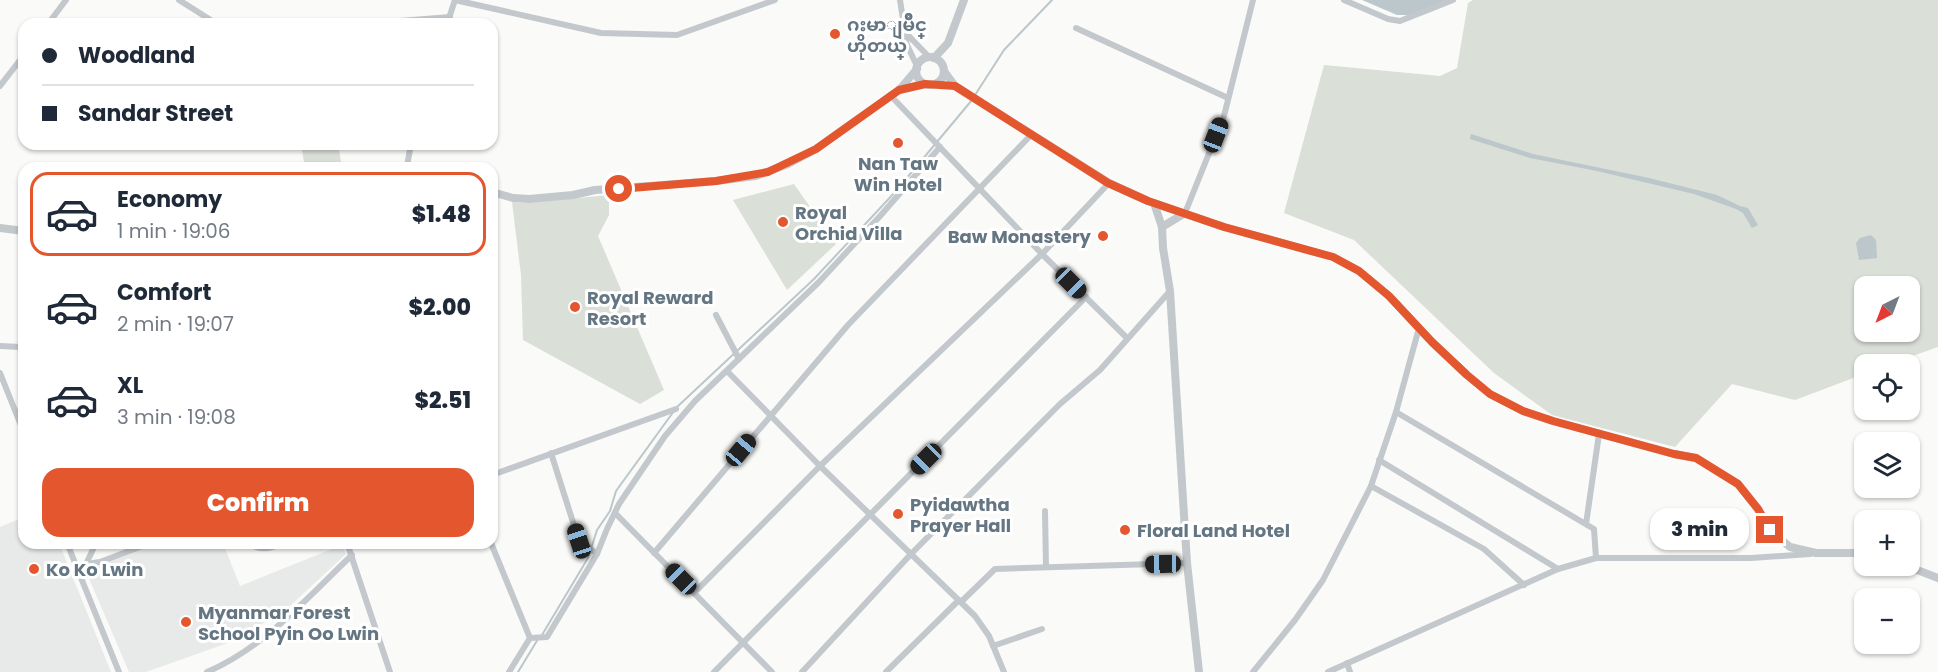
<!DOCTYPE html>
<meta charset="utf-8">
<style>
:root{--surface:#fff;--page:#f6f6f7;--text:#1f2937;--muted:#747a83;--line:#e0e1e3;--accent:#e4572e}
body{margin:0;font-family:Poppins,"Noto Sans Myanmar",sans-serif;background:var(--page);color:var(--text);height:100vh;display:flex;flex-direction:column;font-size:22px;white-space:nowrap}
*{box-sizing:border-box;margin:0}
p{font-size:20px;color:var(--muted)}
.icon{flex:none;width:33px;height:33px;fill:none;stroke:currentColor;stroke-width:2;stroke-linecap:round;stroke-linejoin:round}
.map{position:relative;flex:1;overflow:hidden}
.sheet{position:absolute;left:18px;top:162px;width:480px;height:387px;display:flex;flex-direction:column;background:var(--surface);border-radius:18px;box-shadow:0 2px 4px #0004}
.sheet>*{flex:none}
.top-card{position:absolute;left:18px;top:18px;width:480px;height:132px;border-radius:18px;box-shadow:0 2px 4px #0004;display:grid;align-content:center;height:132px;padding:0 24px;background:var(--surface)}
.needle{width:39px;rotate:222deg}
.tools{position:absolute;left:1854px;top:276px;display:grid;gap:12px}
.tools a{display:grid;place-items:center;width:66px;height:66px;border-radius:12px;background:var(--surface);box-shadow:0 2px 4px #0004;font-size:30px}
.end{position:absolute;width:27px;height:27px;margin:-14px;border:8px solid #e4572e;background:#fff;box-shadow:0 0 0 3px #fff}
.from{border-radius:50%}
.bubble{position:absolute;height:42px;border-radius:18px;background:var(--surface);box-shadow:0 2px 4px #0004;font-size:20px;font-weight:800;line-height:42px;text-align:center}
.car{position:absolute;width:18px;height:36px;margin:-18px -9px;border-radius:8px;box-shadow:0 0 4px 2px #0007;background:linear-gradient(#222 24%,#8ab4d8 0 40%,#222 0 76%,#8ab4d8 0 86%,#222 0)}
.top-card b{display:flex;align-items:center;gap:21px;height:57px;font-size:22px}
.top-card b+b{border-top:2px solid var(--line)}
.top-card i{width:15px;height:15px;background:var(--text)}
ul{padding:10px 0 0;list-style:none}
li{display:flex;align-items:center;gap:18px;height:84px;margin:0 12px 9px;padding:0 12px;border:3px solid transparent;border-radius:18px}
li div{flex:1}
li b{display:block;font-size:22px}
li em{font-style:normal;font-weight:800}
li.on{border-color:var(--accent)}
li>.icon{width:54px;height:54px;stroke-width:1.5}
.button{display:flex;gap:12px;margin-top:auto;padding:12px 24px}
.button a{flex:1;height:69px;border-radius:18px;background:var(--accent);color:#fff;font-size:24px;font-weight:800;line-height:69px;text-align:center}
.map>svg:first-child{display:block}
.built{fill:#e8e9e9}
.green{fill:#dadfd7;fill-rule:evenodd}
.water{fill:#bbc7cb}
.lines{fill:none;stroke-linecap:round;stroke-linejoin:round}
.stream{stroke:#bbc7cb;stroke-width:2}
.minor{stroke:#c3c8cc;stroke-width:6}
.tertiary{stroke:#c3c8cc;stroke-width:8}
.route{stroke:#e4572e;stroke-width:8}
.poi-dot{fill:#e4572e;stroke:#fff;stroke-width:2}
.labels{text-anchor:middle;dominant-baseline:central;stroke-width:6;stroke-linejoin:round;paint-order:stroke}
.poi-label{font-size:18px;font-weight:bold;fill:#657683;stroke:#fff;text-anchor:start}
</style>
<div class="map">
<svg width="1938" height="672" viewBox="0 0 1938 672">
<rect width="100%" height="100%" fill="#fafaf8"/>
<g class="built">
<polygon points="24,517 24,543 59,543 111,672 0,672 0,527"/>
<polygon points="155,543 223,543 240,586 342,545 346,554 290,606 239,639 146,672 129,672 85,569"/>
</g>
<g class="green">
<path d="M1473,0H1938V347L1890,364H1864V374L1795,400L1732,384L1675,447L1552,415L1494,373L1354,240L1284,213L1324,65L1440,76L1457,68L1468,3ZM1864,286H1910V332H1864Z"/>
<polygon points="301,144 338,144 342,167 305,168"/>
<polygon points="794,184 836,244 787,290 733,200"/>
<polygon points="609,195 609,215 598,236 664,390 640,404 523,340 521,275 512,202 526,203"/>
</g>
<g class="water">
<polygon points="1362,0 1449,0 1409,15 1397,15"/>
<polygon points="1471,134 1533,154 1649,178 1717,195 1740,206 1748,208 1758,225 1752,228 1743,213 1736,209 1694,194 1597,171 1530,158 1470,139"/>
<polygon points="1871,235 1876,240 1877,258 1859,260 1856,243 1860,238"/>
</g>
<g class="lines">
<g class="stream">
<polyline points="975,95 1004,50 1052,0"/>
<polyline points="677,407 814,279 896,191 972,100"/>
<polyline points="542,635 588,558 597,530 610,511 616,491 674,411"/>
<polyline points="518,672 538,639"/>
</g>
<g class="minor">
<polyline points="179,0 217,24"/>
<polyline points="455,0 601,33 677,35 775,0"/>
<polyline points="900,0 907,45 917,66"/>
<polyline points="1344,0 1388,19 1400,21 1453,0"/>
<polyline points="48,24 66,0"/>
<polyline points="363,24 450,17"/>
<polyline points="447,24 455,0"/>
<polyline points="1076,28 1228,98"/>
<polyline points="906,33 929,57"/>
<polyline points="0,86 24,55"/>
<polyline points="890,95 1042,254 1127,338"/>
<polyline points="407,166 411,144"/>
<polyline points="1185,213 1224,116 1253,0"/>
<polyline points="716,315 739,359"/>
<polyline points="0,346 21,347 24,354"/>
<polyline points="727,371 820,466 975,616 989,636 1004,672"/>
<polyline points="0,373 24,433"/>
<polyline points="1396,412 1594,529 1596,558"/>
<polyline points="551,453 579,541 584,541 587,546 597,554"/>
<polyline points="1379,460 1558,569"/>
<polyline points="492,475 676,409"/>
<polyline points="1371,486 1484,549 1524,585"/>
<polyline points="1045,511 1046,567"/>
<polyline points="616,514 772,672"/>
<polyline points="1586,524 1599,434"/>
<polyline points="67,543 119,672"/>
<path d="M249,543C260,552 272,548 283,543"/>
<polyline points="347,543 390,672"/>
<polyline points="491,543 530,638"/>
<polyline points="654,553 848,325 1031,135"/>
<polyline points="86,564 100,562 150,543"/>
<polyline points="86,564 96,543"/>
<polyline points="694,593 820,466 1042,254 1109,183"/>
<polyline points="961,602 995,569 1187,563"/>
<polyline points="993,646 1042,629"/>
<polyline points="1347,663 1350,672"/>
<path d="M207,672C265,647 307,598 352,555"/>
<polyline points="509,672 530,638 547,637 597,554 607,529 619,504 665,436 695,401 819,282 881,215 940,147"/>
<polyline points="714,672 1086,297"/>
<polyline points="802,672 911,554 1060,404 1100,370 1170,291"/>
<polyline points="886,672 959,600"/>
<polyline points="1253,672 1295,620 1323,580 1371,486 1396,412 1419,328"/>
<polyline points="1328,672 1558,569 1596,558 1751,558 1810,554"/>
</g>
<g class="tertiary">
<circle cx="930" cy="71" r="14"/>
<polyline points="934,58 948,43 964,0"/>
<polyline points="944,71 955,86 1109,183 1148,201 1224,227 1333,257 1359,271 1389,296 1432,342 1467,375 1490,394 1523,411 1553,421 1674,454 1696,458 1738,484 1758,509 1770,530 1790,547 1816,553 1864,553"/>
<polyline points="900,89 917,69"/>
<polyline points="356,168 382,166 418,168"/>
<polyline points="492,192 513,198 529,199 573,195 595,190 716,181 756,176 788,164 816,149 899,90 925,84"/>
<polyline points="1154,203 1162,227 1163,248 1170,291 1187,563 1199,672"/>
<polyline points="1162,227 1185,213"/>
<polyline points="0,228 24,231"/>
<polyline points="1907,566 1938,578"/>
</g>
</g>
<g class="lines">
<polyline class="route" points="619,189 716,181 768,172 816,149 899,90 925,84 955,86 1108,183 1148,201 1224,227 1333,257 1359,271 1389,296 1432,342 1467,375 1490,394 1523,411 1553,421 1674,454 1696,458 1738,484 1758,509 1770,530"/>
</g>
<g class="poi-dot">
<circle cx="835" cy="34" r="6"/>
<circle cx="898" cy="143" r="6"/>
<circle cx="783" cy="222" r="6"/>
<circle cx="1103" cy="236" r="6"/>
<circle cx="575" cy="307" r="6"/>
<circle cx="898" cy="514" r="6"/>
<circle cx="1125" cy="530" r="6"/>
<circle cx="34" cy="569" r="6"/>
<circle cx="186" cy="622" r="6"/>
</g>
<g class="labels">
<g class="poi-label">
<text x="847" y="24">ဂႏမာျမိဳင္<tspan x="847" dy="21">ဟိုတယ္</tspan></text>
<text x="898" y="163" text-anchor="middle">Nan Taw<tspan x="898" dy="21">Win Hotel</tspan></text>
<text x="795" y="212">Royal<tspan x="795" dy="21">Orchid Villa</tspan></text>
<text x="1091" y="236" text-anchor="end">Baw Monastery</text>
<text x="587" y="297">Royal Reward<tspan x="587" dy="21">Resort</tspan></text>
<text x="910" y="504">Pyidawtha<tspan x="910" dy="21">Prayer Hall</tspan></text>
<text x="1137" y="530">Floral Land Hotel</text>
<text x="46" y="569">Ko Ko Lwin</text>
<text x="198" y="612">Myanmar Forest<tspan x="198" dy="21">School Pyin Oo Lwin</tspan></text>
</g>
</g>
</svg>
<div class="tools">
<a><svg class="needle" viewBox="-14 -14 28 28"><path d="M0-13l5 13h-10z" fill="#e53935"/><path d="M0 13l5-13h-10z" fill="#747a83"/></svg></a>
<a><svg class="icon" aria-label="locate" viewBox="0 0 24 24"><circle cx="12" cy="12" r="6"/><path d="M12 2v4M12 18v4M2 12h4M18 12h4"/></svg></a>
<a><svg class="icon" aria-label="layers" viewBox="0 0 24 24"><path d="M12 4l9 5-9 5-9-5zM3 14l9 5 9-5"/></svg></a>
<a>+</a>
<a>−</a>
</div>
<i class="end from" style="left:619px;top:189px"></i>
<i class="end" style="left:1770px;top:530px"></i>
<div class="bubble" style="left:1650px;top:508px;width:99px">3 min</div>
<i class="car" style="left:1216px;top:135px;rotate:21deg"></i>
<i class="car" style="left:1071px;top:283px;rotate:135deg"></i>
<i class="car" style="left:741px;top:450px;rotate:40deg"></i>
<i class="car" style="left:926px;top:459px;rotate:225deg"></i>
<i class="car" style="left:579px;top:541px;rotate:342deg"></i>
<i class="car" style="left:1163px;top:564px;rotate:269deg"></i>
<i class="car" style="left:681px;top:579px;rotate:315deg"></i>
<div class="top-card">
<b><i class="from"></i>Woodland</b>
<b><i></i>Sandar Street</b>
</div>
<section class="sheet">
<ul>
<li class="on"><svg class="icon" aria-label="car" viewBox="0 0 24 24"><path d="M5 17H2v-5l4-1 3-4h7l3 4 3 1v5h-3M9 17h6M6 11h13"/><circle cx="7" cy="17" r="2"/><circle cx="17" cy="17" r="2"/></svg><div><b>Economy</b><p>1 min · 19:06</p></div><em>$1.48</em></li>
<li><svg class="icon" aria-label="car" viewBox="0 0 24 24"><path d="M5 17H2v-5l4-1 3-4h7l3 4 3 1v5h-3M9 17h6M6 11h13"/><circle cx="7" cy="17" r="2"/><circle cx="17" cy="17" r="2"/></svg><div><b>Comfort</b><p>2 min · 19:07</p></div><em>$2.00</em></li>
<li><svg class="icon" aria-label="car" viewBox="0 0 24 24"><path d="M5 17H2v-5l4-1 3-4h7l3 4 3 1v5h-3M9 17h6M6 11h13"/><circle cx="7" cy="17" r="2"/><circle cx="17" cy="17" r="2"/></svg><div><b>XL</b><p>3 min · 19:08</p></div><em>$2.51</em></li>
</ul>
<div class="button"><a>Confirm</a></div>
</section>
</div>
